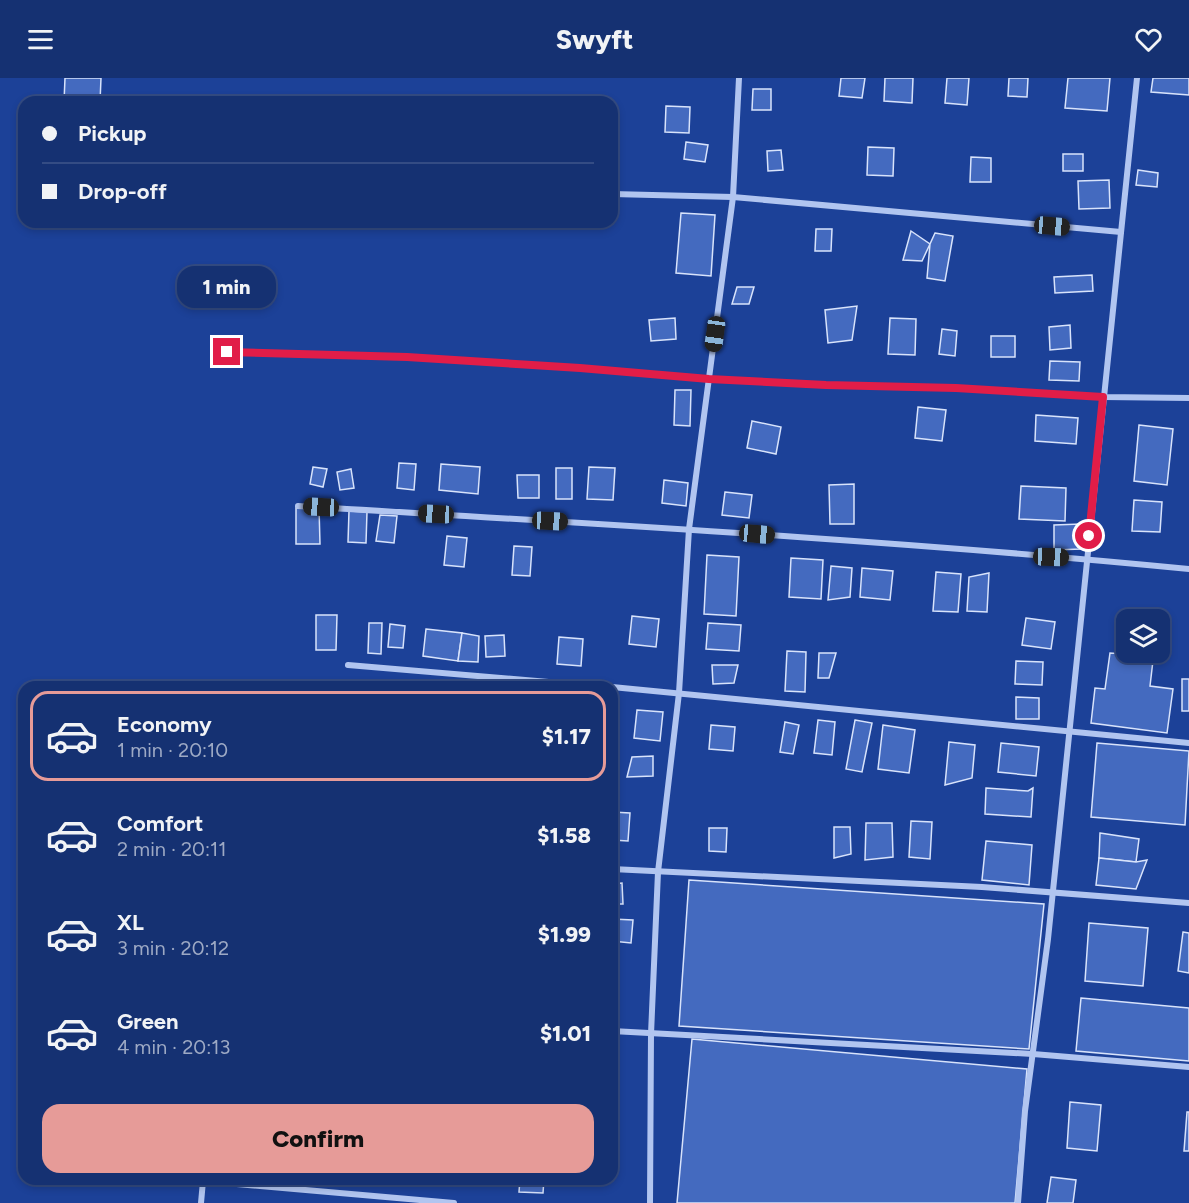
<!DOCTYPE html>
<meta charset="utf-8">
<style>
:root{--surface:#153172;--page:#223d7a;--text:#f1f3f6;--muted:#9da9c4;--line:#344c84;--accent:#e69b98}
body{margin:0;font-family:Figtree,sans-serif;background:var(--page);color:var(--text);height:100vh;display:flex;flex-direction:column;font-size:22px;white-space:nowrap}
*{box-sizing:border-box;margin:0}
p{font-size:20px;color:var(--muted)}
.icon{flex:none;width:33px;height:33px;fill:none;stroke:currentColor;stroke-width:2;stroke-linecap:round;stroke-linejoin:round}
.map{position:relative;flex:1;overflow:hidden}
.drawer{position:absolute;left:18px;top:603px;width:600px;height:504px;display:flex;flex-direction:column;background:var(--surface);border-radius:18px;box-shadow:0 3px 9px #0003,0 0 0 2px var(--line)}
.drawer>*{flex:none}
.hud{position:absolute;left:18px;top:18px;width:600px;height:132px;border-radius:18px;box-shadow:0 3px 9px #0003,0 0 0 2px var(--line);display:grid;align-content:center;height:132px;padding:0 24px;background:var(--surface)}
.buttons{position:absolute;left:1116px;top:531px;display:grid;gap:12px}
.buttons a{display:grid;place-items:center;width:54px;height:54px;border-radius:12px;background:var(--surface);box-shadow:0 3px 9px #0003,0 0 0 2px var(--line);font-size:30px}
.end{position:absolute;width:27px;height:27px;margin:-14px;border:8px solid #e11d48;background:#fff;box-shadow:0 0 0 3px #fff}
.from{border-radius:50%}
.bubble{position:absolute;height:42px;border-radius:18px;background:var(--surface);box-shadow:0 3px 9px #0003,0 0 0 2px var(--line);font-size:20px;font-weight:800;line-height:42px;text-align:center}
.car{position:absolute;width:18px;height:36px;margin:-18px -9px;border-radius:8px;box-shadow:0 0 4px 2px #0007;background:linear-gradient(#222 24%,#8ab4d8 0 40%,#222 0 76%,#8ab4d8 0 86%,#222 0)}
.hud b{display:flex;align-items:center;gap:21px;height:57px;font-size:22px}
.hud b+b{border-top:2px solid var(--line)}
.hud i{width:15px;height:15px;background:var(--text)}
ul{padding:10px 0 0;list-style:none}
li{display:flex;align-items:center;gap:18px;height:90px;margin:0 12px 9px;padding:0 12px;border:3px solid transparent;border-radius:18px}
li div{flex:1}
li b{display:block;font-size:22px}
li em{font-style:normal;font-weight:800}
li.active{border-color:var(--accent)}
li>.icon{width:54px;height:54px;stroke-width:1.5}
.primary-button{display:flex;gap:12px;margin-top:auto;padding:12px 24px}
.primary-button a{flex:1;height:69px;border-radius:18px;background:var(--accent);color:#111;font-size:24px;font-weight:800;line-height:69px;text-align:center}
header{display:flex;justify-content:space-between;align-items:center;height:78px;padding:0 24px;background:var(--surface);font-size:27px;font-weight:800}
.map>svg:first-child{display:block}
.building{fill:#446abf;stroke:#d8e3fb;stroke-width:1.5}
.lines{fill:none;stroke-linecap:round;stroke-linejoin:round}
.minor{stroke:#b1c5f0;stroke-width:6}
.route{stroke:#e11d48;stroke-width:8}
</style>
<header><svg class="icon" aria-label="menu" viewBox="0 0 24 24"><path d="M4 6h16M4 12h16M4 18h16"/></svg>Swyft<svg class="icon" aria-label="heart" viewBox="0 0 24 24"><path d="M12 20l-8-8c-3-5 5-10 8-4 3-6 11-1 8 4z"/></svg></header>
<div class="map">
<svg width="1189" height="1125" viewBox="0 0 1189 1125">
<rect width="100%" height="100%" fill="#1c4198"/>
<g class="building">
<polygon points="65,0 101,0 100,24 64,24"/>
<polygon points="841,0 865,0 862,20 839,18"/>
<polygon points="885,0 913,0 912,25 884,23"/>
<polygon points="947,0 969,0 967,27 945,25"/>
<polygon points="1009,0 1028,0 1027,19 1008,18"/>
<polygon points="1068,0 1110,0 1107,33 1065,30"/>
<polygon points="1153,0 1189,0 1189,17 1151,14"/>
<polygon points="753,11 771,11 771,32 752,32"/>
<polygon points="666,28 690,29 689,55 665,54"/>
<polygon points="686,64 708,67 705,84 684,81"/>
<polygon points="868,69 894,70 893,98 867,97"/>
<polygon points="781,72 783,92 768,93 767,73"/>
<rect x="1063" y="76" width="20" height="17"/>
<polygon points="971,79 991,80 991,104 970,104"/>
<polygon points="1138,92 1158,95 1157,109 1136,107"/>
<polygon points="1109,102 1110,130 1079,131 1078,103"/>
<polygon points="681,135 715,137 711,198 676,195"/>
<polygon points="816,151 832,151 831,173 815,173"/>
<polygon points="911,153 930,166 922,183 903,182"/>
<polygon points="935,155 953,158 945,203 927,200 930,166"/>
<polygon points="1092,197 1093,213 1055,215 1054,199"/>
<polygon points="737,209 754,209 749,226 732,226"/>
<polygon points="857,228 852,262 828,265 825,232"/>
<polygon points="675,240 676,261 651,263 649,242"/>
<polygon points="890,240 916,241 915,277 888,276"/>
<polygon points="1070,247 1071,270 1050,272 1049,249"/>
<polygon points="942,251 957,253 955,278 939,276"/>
<rect x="991" y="258" width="24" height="21"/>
<polygon points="1050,283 1080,284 1079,303 1049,302"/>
<polygon points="675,312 691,312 690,348 674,347"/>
<polygon points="918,329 946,332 942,363 915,360"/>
<polygon points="1036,337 1078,340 1076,366 1035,363"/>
<polygon points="752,343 781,349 776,376 747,370"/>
<polygon points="1139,347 1173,351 1167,407 1134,403"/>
<polygon points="399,385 416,386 414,412 397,410"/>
<polygon points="441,386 480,389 478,416 439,412"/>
<polygon points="313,389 327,391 323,409 310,406"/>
<polygon points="589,389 615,390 613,422 587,421"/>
<rect x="556" y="390" width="16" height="31"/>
<polygon points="351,391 354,410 340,412 337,394"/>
<polygon points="517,397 539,397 539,420 518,420"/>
<polygon points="664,402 688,405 686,428 662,425"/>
<polygon points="854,406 854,446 830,446 829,407"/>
<polygon points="1021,408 1066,410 1065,443 1019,441"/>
<polygon points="725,414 752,417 749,440 722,437"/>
<polygon points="1134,422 1162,424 1160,454 1132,453"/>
<polygon points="319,429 320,466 296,466 296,430"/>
<polygon points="349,433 367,434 366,465 348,464"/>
<polygon points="380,437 397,438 394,465 376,463"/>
<polygon points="1081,446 1081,471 1054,472 1054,447"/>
<polygon points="447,458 467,460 464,489 444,487"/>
<polygon points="514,468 532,469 530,498 512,497"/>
<polygon points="707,477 739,479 736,538 704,536"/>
<polygon points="791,480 823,482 821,521 789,519"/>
<polygon points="831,488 852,490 850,519 828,522"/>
<polygon points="862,490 893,493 890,522 860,519"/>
<polygon points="936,494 961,496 958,534 933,533"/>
<polygon points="989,495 987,534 967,533 969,499"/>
<polygon points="316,537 337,537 336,572 316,572"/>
<polygon points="632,538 659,541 656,569 629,566"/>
<polygon points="1026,540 1055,544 1051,571 1022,567"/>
<polygon points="369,545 382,545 381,576 368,575"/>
<polygon points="708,545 741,547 739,573 706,571"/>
<polygon points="390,546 405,548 403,570 388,569"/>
<polygon points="426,551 462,555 458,583 423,578"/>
<polygon points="462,555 479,558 478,584 458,583"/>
<polygon points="504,557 505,578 486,579 485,558"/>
<polygon points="559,559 583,561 581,588 557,586"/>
<polygon points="1126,566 1126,574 1154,574 1150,608 1173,611 1167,655 1091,645 1095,610 1105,611 1110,575 1125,576"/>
<polygon points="787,573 806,574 805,614 785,613"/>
<polygon points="819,575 836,575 829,600 818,600"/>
<polygon points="1016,583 1043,584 1042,607 1015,606"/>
<polygon points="712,587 738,587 734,605 713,606"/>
<rect x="1182" y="601" width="7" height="32"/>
<polygon points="1016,619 1039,620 1039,641 1016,641"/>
<polygon points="637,632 663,634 660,663 634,660"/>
<polygon points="818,642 835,644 832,677 814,675"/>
<polygon points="855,642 872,645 862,694 846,691"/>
<polygon points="785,644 799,647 793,676 780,674"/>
<polygon points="711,647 735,649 733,673 709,671"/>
<polygon points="883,647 915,652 909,695 878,691"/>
<polygon points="949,664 975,667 972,700 945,707"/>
<polygon points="1001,665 1039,669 1036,698 998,694"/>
<polygon points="1097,665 1189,673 1185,747 1091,739"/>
<polygon points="653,678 653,698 627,699 632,679"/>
<polygon points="986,710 1028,713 1033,710 1031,739 985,736"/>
<polygon points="612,734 630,735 628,763 612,762"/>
<polygon points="911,743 932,744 930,781 909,779"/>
<polygon points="866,745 892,745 893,779 865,782"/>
<polygon points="834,749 850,749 851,776 834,780"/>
<polygon points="709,750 727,750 726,774 709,773"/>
<polygon points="1100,755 1139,761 1136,784 1099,780"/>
<polygon points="986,763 1032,767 1029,807 982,802"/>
<polygon points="1099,780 1136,784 1147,782 1136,811 1096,807"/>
<polygon points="689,802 1044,826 1029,971 679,948"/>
<polygon points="622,805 623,826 612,826 612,806"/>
<polygon points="612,841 633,842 631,865 612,863"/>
<polygon points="1089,845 1148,850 1143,908 1085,903"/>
<polygon points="1183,854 1189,855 1189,895 1178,893"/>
<polygon points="1081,920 1189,930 1189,983 1076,973"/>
<polygon points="692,961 1027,991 1015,1125 677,1125"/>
<polygon points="1070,1024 1101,1027 1097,1073 1067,1070"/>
<polygon points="1187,1034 1189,1034 1189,1073 1184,1073"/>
<polygon points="1051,1099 1076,1102 1073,1125 1047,1125"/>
<polygon points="520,1101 544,1101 543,1115 519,1114"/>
</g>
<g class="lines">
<g class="minor">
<polyline points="612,116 733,119 1121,154"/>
<polyline points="227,274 407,279 580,290 709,301 826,307 956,310 1103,319 1189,320"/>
<path d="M298,428C595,446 893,462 1189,491"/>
<polyline points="348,587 607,609"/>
<polyline points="612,609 1189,665"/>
<polyline points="612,791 982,809 1189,825"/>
<polyline points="612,953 1033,976 1189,989"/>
<polyline points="201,1125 203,1103 454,1125"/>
<polyline points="650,1125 651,956 658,794 679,615 689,451 733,119 739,0"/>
<polyline points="1018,1125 1025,1033 1048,861 1137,0"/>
</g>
</g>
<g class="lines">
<polyline class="route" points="227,274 407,279 580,290 709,301 826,307 956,310 1103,319 1089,458"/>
</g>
</svg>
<div class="buttons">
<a><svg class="icon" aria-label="layers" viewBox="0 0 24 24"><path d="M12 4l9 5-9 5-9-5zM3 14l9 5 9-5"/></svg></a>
</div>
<i class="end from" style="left:1089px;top:458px"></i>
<i class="end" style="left:227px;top:274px"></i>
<div class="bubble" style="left:177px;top:188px;width:99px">1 min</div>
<i class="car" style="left:1052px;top:148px;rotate:95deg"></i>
<i class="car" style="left:715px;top:256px;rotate:188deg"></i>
<i class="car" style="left:321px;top:429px;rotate:273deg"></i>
<i class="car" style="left:436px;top:436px;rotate:273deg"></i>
<i class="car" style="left:550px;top:443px;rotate:93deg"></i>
<i class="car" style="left:757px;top:456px;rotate:95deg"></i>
<i class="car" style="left:1051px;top:479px;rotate:92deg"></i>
<div class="hud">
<b><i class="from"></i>Pickup</b>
<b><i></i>Drop-off</b>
</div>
<section class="drawer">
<ul>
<li class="active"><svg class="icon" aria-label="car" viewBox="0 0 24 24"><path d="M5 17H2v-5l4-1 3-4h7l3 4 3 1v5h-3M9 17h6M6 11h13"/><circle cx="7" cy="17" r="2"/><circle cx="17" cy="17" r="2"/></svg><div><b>Economy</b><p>1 min · 20:10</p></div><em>$1.17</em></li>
<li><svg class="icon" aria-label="car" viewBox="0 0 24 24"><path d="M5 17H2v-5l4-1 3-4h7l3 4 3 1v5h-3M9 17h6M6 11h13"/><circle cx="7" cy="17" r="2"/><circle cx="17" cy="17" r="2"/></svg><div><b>Comfort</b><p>2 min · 20:11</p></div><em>$1.58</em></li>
<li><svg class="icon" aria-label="car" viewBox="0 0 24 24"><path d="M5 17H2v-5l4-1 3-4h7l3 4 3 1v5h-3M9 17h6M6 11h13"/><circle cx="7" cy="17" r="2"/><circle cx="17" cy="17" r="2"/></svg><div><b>XL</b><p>3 min · 20:12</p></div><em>$1.99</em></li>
<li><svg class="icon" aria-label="car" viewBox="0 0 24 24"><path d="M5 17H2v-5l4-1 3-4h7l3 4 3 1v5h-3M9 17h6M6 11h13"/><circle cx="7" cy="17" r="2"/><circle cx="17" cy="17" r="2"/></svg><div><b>Green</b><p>4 min · 20:13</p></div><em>$1.01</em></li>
</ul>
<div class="primary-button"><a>Confirm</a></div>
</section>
</div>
